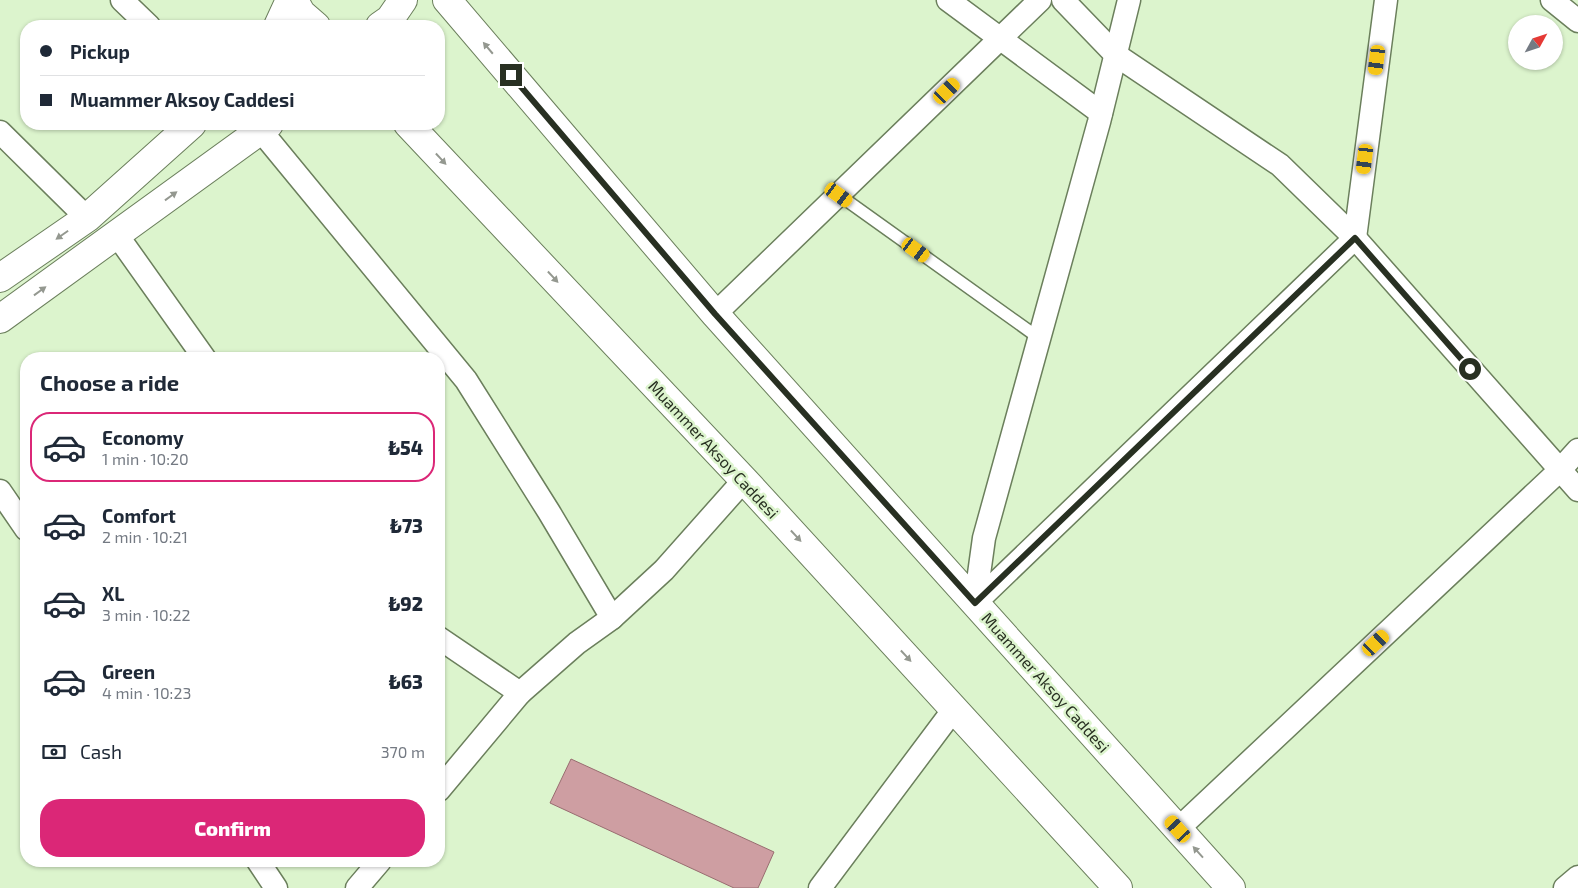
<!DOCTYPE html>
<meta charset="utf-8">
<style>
:root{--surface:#fff;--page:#f6f6f7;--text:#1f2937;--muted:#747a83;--line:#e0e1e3;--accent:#db2777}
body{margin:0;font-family:"Exo 2",sans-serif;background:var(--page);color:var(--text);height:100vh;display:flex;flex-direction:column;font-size:19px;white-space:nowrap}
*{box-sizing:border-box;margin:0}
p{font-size:16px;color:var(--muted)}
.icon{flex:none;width:28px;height:28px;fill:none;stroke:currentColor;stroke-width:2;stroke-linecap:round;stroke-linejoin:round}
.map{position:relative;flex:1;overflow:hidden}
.details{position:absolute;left:20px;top:352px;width:425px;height:515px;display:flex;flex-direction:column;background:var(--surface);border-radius:20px;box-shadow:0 1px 4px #0004}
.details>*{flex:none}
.top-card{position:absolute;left:20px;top:20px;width:425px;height:110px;border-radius:20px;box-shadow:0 1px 4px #0004;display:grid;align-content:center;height:110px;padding:0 20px;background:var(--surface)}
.needle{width:32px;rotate:50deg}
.tools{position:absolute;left:1508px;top:15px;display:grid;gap:10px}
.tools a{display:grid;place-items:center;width:55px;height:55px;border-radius:50%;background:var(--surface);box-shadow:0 1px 4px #0004;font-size:25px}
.end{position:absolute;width:22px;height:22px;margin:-11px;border:6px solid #283022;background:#fff;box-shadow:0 0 0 2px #fff}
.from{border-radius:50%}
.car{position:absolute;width:15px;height:30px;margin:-15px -8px;border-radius:6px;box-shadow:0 0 4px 1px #0007;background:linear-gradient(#f5c518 24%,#345 0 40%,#f5c518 0 76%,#345 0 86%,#f5c518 0)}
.top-card b{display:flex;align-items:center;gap:18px;height:48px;font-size:19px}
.top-card b+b{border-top:1px solid var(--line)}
.top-card i{width:12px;height:12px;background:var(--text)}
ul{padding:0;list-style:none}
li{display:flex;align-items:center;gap:15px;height:70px;margin:0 10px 8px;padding:0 10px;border:2px solid transparent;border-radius:20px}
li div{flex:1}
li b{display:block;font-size:19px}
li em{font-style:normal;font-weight:800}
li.selected{border-color:var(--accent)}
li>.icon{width:45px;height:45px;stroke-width:1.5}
h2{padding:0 20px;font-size:22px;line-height:60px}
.pay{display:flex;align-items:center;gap:12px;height:55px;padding:0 20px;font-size:19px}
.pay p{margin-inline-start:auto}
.cta{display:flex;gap:10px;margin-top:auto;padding:10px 20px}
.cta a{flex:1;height:58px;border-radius:20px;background:var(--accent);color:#fff;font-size:20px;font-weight:800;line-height:58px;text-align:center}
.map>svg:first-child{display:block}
.building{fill:#ce9ea2;stroke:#986c70}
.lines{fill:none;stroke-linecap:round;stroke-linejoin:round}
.service-casing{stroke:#6b7f5c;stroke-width:14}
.minor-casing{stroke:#6b7f5c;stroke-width:25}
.tertiary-casing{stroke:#6b7f5c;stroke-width:30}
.secondary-casing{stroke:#6b7f5c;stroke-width:30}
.service{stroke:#fff;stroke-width:11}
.minor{stroke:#fff;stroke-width:22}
.tertiary{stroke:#fff;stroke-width:28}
.secondary{stroke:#fff;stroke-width:28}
.oneway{fill:#949890}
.route{stroke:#283022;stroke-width:6}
.labels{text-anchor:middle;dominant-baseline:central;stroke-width:5;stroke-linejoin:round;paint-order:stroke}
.street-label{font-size:16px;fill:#283022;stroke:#dcf4cd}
</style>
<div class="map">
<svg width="1578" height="888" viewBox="0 0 1578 888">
<rect width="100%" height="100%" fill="#dcf4cd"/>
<polygon class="building" points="571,759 774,852 758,888 734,888 550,803"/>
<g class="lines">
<defs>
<polyline id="service" points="839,195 1039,338"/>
<g id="minor">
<polyline points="122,0 149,26"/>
<polyline points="948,0 1101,113"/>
<polyline points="1063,0 1116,55 1280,165 1355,238 1578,490"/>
<polyline points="1552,0 1578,21"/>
<polyline points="261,131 466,380 549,512 612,618 577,643 520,693 439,790"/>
<polyline points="0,132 87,218"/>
<polyline points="117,235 205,359"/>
<polyline points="715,314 1040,0"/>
<polyline points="0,491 26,529"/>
<polyline points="975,603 1355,238 1386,0"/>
<polyline points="975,603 984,538 1099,122 1129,0"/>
<polyline points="612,618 664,570 744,480"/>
<polyline points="439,638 520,693"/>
<polyline points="1178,829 1559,471 1578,450"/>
<polyline points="258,861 276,888"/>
<polyline points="357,888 380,861"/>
<polyline points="820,888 954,709"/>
<polyline points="1565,888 1578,877"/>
</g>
<g id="tertiary">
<polyline points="278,26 290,0"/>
<polyline points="0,278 87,218 192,124"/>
<polyline points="0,319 269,124"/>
</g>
<g id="secondary">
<polyline points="294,0 301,13 316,26"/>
<polyline points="447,0 715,314 1231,888"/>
<polyline points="380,26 390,19 403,0"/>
<polyline points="408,124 744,480 1118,888"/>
</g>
</defs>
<use href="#service" class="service-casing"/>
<use href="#minor" class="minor-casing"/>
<use href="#tertiary" class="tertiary-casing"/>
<use href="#secondary" class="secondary-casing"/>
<use href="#service" class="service"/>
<use href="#minor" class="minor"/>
<use href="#tertiary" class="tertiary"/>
<use href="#secondary" class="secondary"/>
</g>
<defs><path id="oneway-solid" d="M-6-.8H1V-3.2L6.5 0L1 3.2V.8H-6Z" transform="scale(1.25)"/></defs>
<g class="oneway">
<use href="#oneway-solid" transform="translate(488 48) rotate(-130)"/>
<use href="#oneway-solid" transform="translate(441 159) rotate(47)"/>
<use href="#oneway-solid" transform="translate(171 196) rotate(-36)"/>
<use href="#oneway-solid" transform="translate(62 235) rotate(145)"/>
<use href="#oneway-solid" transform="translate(553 277) rotate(47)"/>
<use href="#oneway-solid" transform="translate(40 291) rotate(-36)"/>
<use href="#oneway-solid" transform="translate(796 536) rotate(47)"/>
<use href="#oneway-solid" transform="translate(906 656) rotate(47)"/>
<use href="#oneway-solid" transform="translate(1198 852) rotate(-132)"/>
</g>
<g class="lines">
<polyline class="route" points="511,75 715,314 975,603 1355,238 1470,369"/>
</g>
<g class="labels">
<g class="street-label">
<text transform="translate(714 449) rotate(47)">Muammer Aksoy Caddesi</text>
<text transform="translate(1046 682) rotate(48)">Muammer Aksoy Caddesi</text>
</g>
</g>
</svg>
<div class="tools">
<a><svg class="needle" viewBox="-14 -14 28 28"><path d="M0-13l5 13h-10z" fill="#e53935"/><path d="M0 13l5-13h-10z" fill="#747a83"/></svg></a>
</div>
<i class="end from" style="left:1470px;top:369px"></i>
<i class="end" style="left:511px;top:75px"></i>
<i class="car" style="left:1377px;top:60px;rotate:187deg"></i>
<i class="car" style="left:947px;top:91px;rotate:46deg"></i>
<i class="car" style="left:1365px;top:159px;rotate:187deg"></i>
<i class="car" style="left:839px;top:195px;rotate:126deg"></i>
<i class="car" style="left:916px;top:250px;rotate:126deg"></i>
<i class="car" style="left:1376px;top:643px;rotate:47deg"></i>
<i class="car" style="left:1178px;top:829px;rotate:318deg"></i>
<div class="top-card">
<b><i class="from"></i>Pickup</b>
<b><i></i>Muammer Aksoy Caddesi</b>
</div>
<section class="details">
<h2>Choose a ride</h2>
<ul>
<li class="selected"><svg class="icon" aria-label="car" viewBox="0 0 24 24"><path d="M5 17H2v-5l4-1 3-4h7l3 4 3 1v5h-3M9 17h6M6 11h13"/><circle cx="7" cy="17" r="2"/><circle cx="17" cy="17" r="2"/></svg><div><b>Economy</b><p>1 min · 10:20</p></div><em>₺54</em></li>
<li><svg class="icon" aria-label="car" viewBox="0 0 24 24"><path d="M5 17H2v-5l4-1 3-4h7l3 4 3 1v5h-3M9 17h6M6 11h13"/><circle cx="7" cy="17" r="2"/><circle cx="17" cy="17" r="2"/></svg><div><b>Comfort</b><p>2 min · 10:21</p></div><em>₺73</em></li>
<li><svg class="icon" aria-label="car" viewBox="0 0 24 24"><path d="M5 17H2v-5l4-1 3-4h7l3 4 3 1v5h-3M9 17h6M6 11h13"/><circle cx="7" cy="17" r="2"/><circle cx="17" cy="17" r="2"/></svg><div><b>XL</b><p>3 min · 10:22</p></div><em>₺92</em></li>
<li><svg class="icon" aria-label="car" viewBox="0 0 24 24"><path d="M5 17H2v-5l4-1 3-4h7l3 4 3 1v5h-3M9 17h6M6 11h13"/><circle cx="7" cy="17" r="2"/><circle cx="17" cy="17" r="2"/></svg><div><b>Green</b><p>4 min · 10:23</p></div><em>₺63</em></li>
</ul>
<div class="pay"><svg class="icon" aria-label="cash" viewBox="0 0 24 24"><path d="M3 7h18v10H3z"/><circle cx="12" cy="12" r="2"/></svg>Cash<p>370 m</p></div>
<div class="cta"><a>Confirm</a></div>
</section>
</div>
